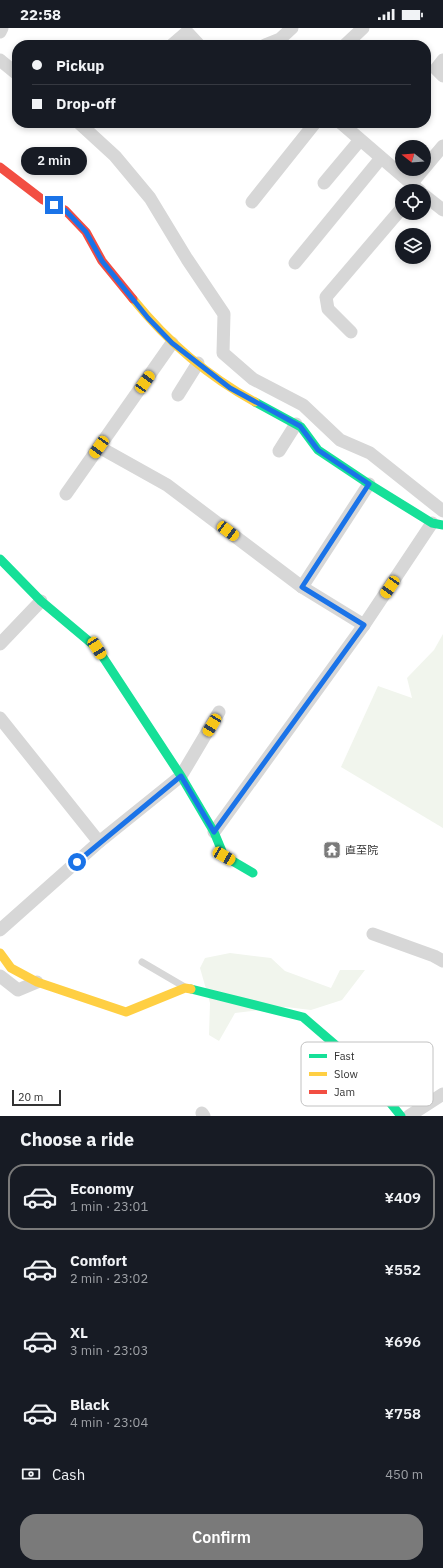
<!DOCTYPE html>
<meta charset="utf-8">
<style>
:root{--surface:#171b24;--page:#242831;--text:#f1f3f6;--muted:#9ea1a6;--line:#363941;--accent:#7a7a7a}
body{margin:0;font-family:"IBM Plex Sans","Noto Sans JP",sans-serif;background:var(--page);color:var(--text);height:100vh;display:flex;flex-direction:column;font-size:15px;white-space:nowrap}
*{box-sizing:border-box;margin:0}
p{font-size:13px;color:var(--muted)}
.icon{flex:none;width:22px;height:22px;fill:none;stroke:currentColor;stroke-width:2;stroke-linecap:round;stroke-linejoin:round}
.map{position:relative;height:1088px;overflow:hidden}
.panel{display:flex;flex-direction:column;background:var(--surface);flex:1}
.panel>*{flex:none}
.hud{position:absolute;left:12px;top:12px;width:419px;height:88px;border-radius:16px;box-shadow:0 2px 6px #0003;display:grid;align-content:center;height:88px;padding:0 20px;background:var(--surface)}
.needle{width:26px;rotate:287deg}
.fabs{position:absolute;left:395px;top:112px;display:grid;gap:8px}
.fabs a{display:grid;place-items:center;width:36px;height:36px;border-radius:50%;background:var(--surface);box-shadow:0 2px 6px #0003;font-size:20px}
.scale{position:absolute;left:12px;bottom:10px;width:49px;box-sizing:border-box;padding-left:4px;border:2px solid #333;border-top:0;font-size:11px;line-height:14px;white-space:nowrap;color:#333;-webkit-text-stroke:3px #fff;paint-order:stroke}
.end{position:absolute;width:18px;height:18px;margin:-9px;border:5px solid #1a73e8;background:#fff;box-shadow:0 0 0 2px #fff}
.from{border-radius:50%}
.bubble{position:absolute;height:28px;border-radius:14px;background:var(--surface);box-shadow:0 2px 6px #0003;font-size:13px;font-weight:600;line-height:28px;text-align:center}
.car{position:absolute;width:12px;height:24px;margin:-12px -6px;border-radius:5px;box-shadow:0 0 3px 1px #0007;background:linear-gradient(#f5c518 24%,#345 0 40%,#f5c518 0 76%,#345 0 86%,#f5c518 0)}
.hud b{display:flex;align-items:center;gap:14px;height:38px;font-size:15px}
.hud b+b{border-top:1px solid var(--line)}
.hud i{width:10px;height:10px;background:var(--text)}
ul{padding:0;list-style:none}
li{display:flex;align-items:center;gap:12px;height:66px;margin:0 8px 6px;padding:0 12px;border:2px solid transparent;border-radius:16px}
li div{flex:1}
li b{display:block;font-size:15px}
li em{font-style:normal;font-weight:600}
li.on{border-color:var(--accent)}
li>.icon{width:36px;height:36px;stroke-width:1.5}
h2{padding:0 20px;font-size:18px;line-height:48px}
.pay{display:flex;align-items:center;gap:10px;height:44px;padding:0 20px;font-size:15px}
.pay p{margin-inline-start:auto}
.cta{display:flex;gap:8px;margin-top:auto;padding:8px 20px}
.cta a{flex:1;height:46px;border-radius:16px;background:var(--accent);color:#fff;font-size:16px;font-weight:600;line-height:46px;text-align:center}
.status{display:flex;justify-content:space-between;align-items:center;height:28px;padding:0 20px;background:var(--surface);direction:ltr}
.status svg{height:11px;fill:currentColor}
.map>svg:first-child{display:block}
.green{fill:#f1f5ed}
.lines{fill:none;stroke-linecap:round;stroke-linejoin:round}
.lane{stroke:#d7d7d7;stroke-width:7}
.street{stroke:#d7d7d7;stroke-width:13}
.fast{stroke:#16e098;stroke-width:9}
.slow{stroke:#ffcf43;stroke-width:9}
.jam{stroke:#f24e42;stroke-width:9}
.route{stroke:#1a73e8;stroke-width:5}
.labels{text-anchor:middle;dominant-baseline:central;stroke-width:4;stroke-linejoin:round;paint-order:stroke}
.poi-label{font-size:11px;fill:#333;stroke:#fff;text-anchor:start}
.key{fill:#fff;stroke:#c2c2c2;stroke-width:1}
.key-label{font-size:11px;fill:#333}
</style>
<div class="status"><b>22:58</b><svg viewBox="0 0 49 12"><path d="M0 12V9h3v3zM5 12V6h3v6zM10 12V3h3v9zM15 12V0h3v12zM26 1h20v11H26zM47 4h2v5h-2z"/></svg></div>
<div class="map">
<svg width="443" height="1088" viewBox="0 0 443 1088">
<rect width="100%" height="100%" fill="#fff"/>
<g class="green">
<polygon points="443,606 443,800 341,739 378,658 412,670 407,650 434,622"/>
<polygon points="230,925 271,930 285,943 331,960 340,942 365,942 342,972 311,982 286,979 235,985 219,1013 209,1007 210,975 200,940 205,930"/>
</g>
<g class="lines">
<polyline class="lane" points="142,934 183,958"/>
<g class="street">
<polyline points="0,4 2,0"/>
<polyline points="172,17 187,4 199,17"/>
<polyline points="265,17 280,11 292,0"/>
<polyline points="345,17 363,0"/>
<polyline points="0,32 17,46"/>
<polyline points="443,32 436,41 443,48"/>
<polyline points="79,95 115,128 150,170 187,231 224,286 223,325 253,351 303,377 340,412 370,425 443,483"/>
<polyline points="341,95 420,163"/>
<polyline points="324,155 360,112"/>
<polyline points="411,156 443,118"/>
<polyline points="424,167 443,182"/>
<polyline points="252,174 315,95"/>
<polyline points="295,235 381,130"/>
<polyline points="351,304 328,281 326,269 402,180"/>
<polyline points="178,367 198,335"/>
<polyline points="99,419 167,457 302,559 364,597"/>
<polyline points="279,423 296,396"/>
<polyline points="66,466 172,315"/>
<polyline points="302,559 369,456"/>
<polyline points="0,616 41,573"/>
<polyline points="0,690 99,814"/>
<polyline points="214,804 364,597 432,495"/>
<polyline points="0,902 99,814 181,748 219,684"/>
<polyline points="373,906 434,928 443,933"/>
<polyline points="0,948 18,962 37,954"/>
<polyline points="202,1085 204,1088"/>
<polyline points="409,1088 443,1066"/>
</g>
<g class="fast">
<polyline points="255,374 301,399 318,422 369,456 432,495 443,497"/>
<polyline points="0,531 41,573 97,620 181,748 214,804 224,828 253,845"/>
<polyline points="191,961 303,989 361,1039 401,1088"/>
</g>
<g class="slow">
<path d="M133,271C167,313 207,348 255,374"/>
<polyline points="0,925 11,940 37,954 126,984 185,960 191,961"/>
</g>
<polyline class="jam" points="0,139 43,172 65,182 86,204 102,233 133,271"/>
</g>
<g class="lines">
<polyline class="route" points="54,177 65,182 86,204 102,233 148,290 172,315 230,360 300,398 318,422 369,456 302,559 364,597 214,804 181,748 77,834"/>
</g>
<defs>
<symbol id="temple-square" viewBox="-11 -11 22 22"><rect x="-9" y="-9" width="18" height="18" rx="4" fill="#7a7a7a" stroke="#fff"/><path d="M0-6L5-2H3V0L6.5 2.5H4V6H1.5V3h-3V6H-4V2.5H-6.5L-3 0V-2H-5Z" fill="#fff"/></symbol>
</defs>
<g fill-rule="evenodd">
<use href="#temple-square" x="322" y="812" width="20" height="20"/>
</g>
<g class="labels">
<g class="poi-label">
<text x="345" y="822">直至院</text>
</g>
</g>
<rect x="301" y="1014" width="132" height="64" rx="6" class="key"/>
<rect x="309" y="1026" width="18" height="4" fill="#16e098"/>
<rect x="309" y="1044" width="18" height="4" fill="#ffcf43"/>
<rect x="309" y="1062" width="18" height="4" fill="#f24e42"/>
<g class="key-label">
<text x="334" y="1032">Fast</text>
<text x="334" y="1050">Slow</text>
<text x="334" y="1068">Jam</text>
</g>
</svg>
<div class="fabs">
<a><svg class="needle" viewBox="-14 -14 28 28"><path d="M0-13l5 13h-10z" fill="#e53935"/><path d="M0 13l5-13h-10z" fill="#9ea1a6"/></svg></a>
<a><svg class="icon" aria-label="locate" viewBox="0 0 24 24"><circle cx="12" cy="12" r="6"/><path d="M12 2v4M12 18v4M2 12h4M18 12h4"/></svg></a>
<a><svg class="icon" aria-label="layers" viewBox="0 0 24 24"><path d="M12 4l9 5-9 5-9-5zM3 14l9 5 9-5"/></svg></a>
</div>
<div class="scale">20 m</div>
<i class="end from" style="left:77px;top:834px"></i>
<i class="end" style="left:54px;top:177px"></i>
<div class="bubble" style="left:21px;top:119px;width:66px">2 min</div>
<i class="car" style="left:145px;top:354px;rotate:35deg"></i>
<i class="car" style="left:99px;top:419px;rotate:215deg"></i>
<i class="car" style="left:228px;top:503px;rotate:127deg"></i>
<i class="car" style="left:390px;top:559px;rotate:214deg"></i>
<i class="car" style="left:97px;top:620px;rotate:147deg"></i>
<i class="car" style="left:212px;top:697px;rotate:211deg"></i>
<i class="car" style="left:224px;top:828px;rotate:120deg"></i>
<div class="hud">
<b><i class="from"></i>Pickup</b>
<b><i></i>Drop-off</b>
</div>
</div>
<section class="panel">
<h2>Choose a ride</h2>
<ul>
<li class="on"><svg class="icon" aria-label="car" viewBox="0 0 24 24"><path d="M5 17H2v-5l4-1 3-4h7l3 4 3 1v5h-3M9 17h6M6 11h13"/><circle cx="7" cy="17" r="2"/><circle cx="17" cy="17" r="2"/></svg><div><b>Economy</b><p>1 min · 23:01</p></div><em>¥409</em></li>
<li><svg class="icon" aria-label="car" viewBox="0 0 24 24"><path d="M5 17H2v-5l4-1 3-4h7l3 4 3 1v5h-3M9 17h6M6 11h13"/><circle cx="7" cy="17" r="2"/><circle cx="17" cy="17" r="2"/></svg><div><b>Comfort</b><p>2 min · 23:02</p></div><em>¥552</em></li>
<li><svg class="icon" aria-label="car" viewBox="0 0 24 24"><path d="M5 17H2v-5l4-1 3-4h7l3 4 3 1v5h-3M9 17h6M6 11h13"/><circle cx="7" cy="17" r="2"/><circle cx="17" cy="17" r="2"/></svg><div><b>XL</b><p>3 min · 23:03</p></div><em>¥696</em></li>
<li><svg class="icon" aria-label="car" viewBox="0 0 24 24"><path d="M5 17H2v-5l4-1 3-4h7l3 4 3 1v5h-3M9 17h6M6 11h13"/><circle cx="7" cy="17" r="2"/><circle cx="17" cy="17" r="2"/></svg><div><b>Black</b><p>4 min · 23:04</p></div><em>¥758</em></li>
</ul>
<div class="pay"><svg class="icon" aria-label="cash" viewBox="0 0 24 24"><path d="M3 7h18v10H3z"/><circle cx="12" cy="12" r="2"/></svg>Cash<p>450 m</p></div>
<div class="cta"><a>Confirm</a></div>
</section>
